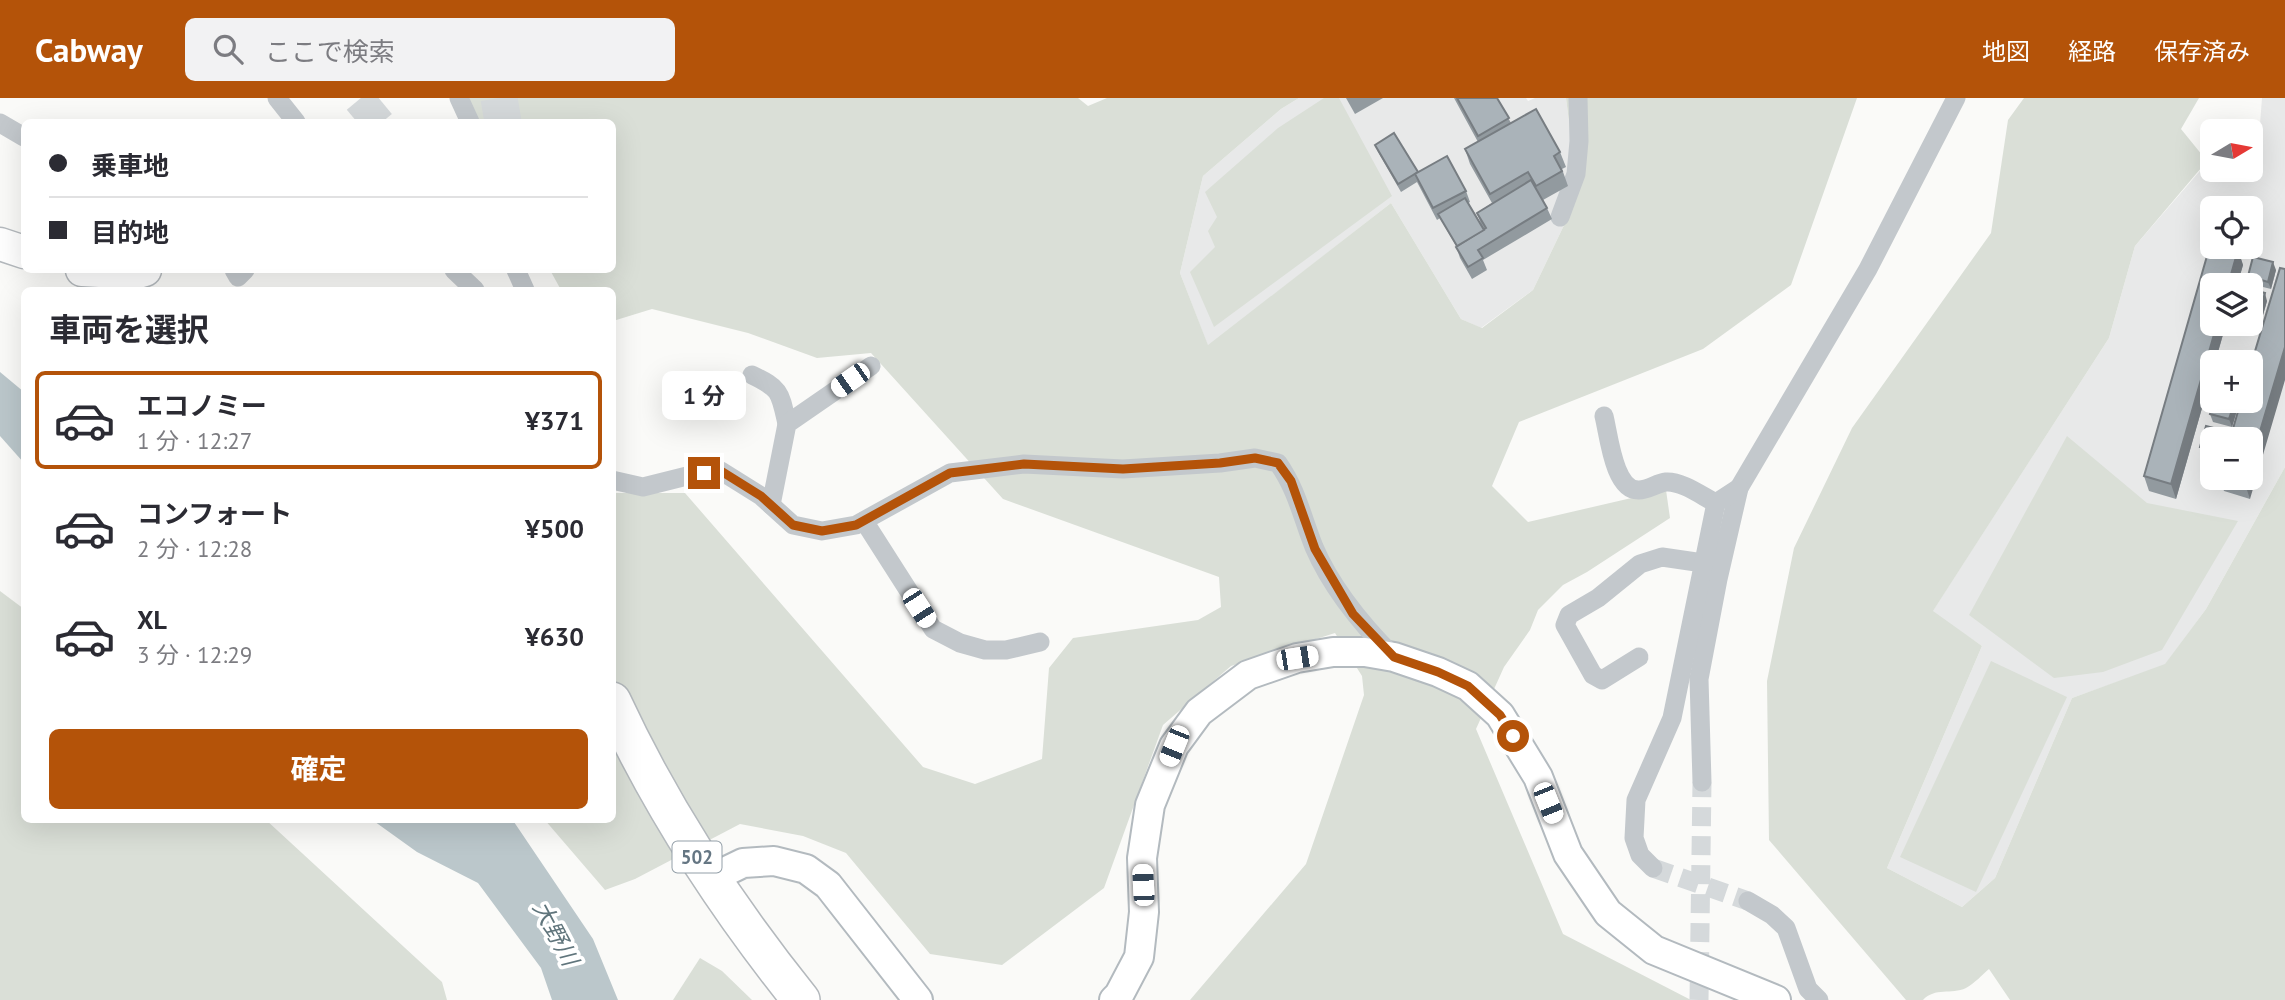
<!DOCTYPE html>
<html lang="ja">
<meta charset="utf-8">
<style>
:root{--surface:#fff;--page:#f2f2f3;--text:#2b2b33;--muted:#7c7c81;--line:#e1e1e2;--accent:#b45309}
body{margin:0;font-family:"PT Sans","Noto Sans JP",sans-serif;background:var(--page);color:var(--text);height:100vh;display:flex;flex-direction:column;font-size:26px;white-space:nowrap}
*{box-sizing:border-box;margin:0}
p{font-size:23px;color:var(--muted)}
.icon{flex:none;width:38px;height:38px;fill:none;stroke:currentColor;stroke-width:2;stroke-linecap:round;stroke-linejoin:round}
.map{position:relative;flex:1;overflow:hidden}
.sheet{position:absolute;left:21px;top:189px;width:595px;height:536px;display:flex;flex-direction:column;background:var(--surface);border-radius:10px;box-shadow:0 7px 28px #0002}
.sheet>*{flex:none}
.hud{position:absolute;left:21px;top:21px;width:595px;height:154px;border-radius:10px;box-shadow:0 7px 28px #0002;display:grid;align-content:center;height:154px;padding:0 28px;background:var(--surface)}
.needle{width:46px;rotate:80deg}
.tools{position:absolute;left:2200px;top:21px;display:grid;gap:14px}
.tools a{display:grid;place-items:center;width:63px;height:63px;border-radius:10px;background:var(--surface);box-shadow:0 7px 28px #0002;font-size:35px}
.end{position:absolute;width:32px;height:32px;margin:-16px;border:9px solid #b45309;background:#fff;box-shadow:0 0 0 4px #fff}
.from{border-radius:50%}
.bubble{position:absolute;height:49px;border-radius:10px;background:var(--surface);box-shadow:0 7px 28px #0002;font-size:23px;font-weight:700;line-height:49px;text-align:center}
.car{position:absolute;width:21px;height:42px;margin:-21px -10px;border-radius:9px;box-shadow:0 0 5px 2px #0007;background:linear-gradient(#fff 24%,#345 0 40%,#fff 0 76%,#345 0 86%,#fff 0)}
.hud b{display:flex;align-items:center;gap:24px;height:66px;font-size:26px}
.hud b+b{border-top:2px solid var(--line)}
.hud i{width:18px;height:18px;background:var(--text)}
ul{padding:0;list-style:none}
li{display:flex;align-items:center;gap:21px;height:98px;margin:0 14px 10px;padding:0 14px;border:4px solid transparent;border-radius:10px}
li div{flex:1}
li b{display:block;font-size:26px}
li em{font-style:normal;font-weight:700}
li.selected{border-color:var(--accent)}
li>.icon{width:63px;height:63px;stroke-width:1.5}
h2{padding:0 28px;font-size:32px;line-height:84px}
.button{display:flex;gap:14px;margin-top:auto;padding:14px 28px}
.button a{flex:1;height:80px;border-radius:10px;background:var(--accent);color:#fff;font-size:28px;font-weight:700;line-height:80px;text-align:center}
header{display:flex;align-items:center;gap:42px;box-sizing:border-box;height:98px;padding:0 35px;background:var(--accent);color:#fff}
header strong{font-size:33px}
nav{display:flex;gap:38px;margin-inline-start:auto;font-size:24px}
.search{width:490px;height:63px;background:var(--page);display:flex;align-items:center;gap:18px;box-sizing:border-box;padding:0 24px;border-radius:10px;color:var(--muted);font-size:26px}
.map>svg:first-child{display:block}
.built{fill:#e8e9e9;fill-rule:evenodd}
.green{fill:#dadfd7}
.water{fill:#bbc7cb}
.lines{fill:none;stroke-linecap:round;stroke-linejoin:round}
.street-tunnel{stroke:#d5d9db;stroke-width:19;stroke-dasharray:19 10;stroke-linecap:butt}
.primary-tunnel{stroke:#d5d9db;stroke-width:32;stroke-dasharray:32 16;stroke-linecap:butt}
.highway-tunnel{stroke:#d5d9db;stroke-width:37;stroke-dasharray:37 18;stroke-linecap:butt}
.secondary-casing{stroke:#b3babf;stroke-width:32}
.primary-casing{stroke:#b5babe;stroke-width:35}
.highway-casing{stroke:#b4b9bd;stroke-width:40}
.street{stroke:#c3c8cc;stroke-width:19}
.secondary{stroke:#fff;stroke-width:28}
.primary{stroke:#fff;stroke-width:32}
.highway{stroke:#fff;stroke-width:37}
.wall{fill:#929a9f}
.shaded-wall{fill:#777d82}
.building{fill:#aab3b9;stroke:#777d82;stroke-width:2}
.route{stroke:#b45309;stroke-width:9}
.labels{text-anchor:middle;dominant-baseline:central;stroke-width:7;stroke-linejoin:round;paint-order:stroke}
.shield{fill:#fff;stroke:#939fa8;stroke-width:2}
.shield-label{font-size:19px;font-weight:bold;fill:#657683}
.water-label{font-size:23px;font-style:italic;fill:#60757c;stroke:#fff}
</style>
<header>
<strong>Cabway</strong>
<div class="search"><svg class="icon" aria-label="search" viewBox="0 0 24 24"><circle cx="10" cy="10" r="6"/><path d="M15 15l6 6"/></svg>ここで検索</div>
<nav><a>地図</a><a>経路</a><a>保存済み</a></nav>
</header>
<div class="map">
<svg width="2285" height="902" viewBox="0 0 2285 902">
<rect width="100%" height="100%" fill="#fafaf8"/>
<g class="built">
<polygon points="1299,0 1526,0 1528,3 1535,0 1566,0 1574,64 1566,123 1533,192 1481,230 1461,221 1391,105 1208,248 1180,175 1203,78 1281,11"/>
<path d="M2262,0H2285V369L2206,511L2165,567L2072,600L1995,780L1962,809L1887,770L1982,548L1932,514L2109,240L2135,148L2212,59V72H2250V33L2260,26ZM2212,110H2250V149H2212ZM2212,187H2250V226H2212ZM2212,264H2250V303H2212ZM2212,341H2250V380H2212Z"/>
</g>
<g class="green">
<polygon points="453,0 1078,0 1088,8 1107,0 1299,0 1281,11 1203,78 1180,175 1208,247 1391,105 1461,221 1482,230 1533,192 1566,123 1574,64 1566,0 1857,0 1791,187 1703,251 1519,324 1492,388 1528,424 1666,392 1670,420 1587,474 1563,487 1538,512 1530,532 1504,569 1476,631 1563,836 1691,902 1190,902 1306,766 1364,597 1362,578 1335,535 1231,568 1163,627 1104,790 1002,867 930,856 846,755 803,738 740,726 635,781 605,792 544,721 612,721 613,395 685,395 923,669 975,686 1042,661 1049,570 1073,540 1198,522 1221,509 1219,479 1003,401 871,255 817,260 748,235 652,211 613,223 612,192 561,192 550,172 612,172 612,24 466,24"/>
<polygon points="1324,0 1339,0 1392,98 1214,229 1190,174 1215,149 1208,133 1217,119 1205,94 1278,30"/>
<path d="M2024,0H2199L2181,31L2207,63L2135,148L2109,240L1933,513L1982,548L1887,770L1962,809L1995,780L2072,600L2165,566L2206,511L2285,369V902H2010L1989,871C1982,877 1975,885 1966,890C1951,897 1935,889 1923,902H1906L1769,742L1767,583L1794,450L1852,330L1991,135L2008,22Z"/>
<polygon points="2067,338 2147,405 2238,423 2162,552 2103,574 2054,580 1969,517"/>
<polygon points="0,493 24,511 24,721 265,721 442,884 447,902 0,902"/>
<polygon points="1991,563 2067,599 1976,794 1900,759"/>
<polygon points="700,860 722,873 752,902 673,902"/>
</g>
<g class="water">
<polygon points="0,274 24,294 24,365 0,338"/>
<polygon points="371,721 512,721 593,841 618,902 552,902 541,870 478,785 417,754"/>
</g>
<g class="lines">
<g class="street-tunnel">
<polyline points="1653,770 1748,803"/>
<polyline points="1699,902 1702,684"/>
</g>
<polyline class="primary-tunnel" points="357,24 386,0"/>
<polyline class="highway-tunnel" points="499,0 503,24"/>
<defs>
<g id="secondary">
<polyline points="710,781 743,765 774,763 806,771 828,787 918,902"/>
<polyline points="1114,902 1119,897 1139,859 1144,814 1142,760 1150,707 1174,648 1199,614 1248,577 1297,560 1333,554 1365,554 1394,559 1438,574 1468,588 1500,617 1538,679 1568,756 1608,815 1654,852 1776,902"/>
</g>
<g id="primary">
<polyline points="0,146 24,154"/>
<polyline points="82,172 135,175 145,172"/>
</g>
<path id="highway" d="M612,603C662,711 727,810 801,902"/>
</defs>
<use href="#secondary" class="secondary-casing"/>
<use href="#primary" class="primary-casing"/>
<use href="#highway" class="highway-casing"/>
<g class="street">
<polyline points="277,0 296,24"/>
<polyline points="459,0 470,24"/>
<polyline points="0,25 24,39"/>
<polyline points="1560,119 1576,76 1579,43 1578,0"/>
<polyline points="234,172 238,179 245,172"/>
<polyline points="454,172 475,192"/>
<polyline points="516,172 525,192"/>
<path d="M752,277C781,291 780,294 787,326"/>
<path d="M1604,318C1609,338 1614,393 1639,392C1648,392 1657,385 1666,384C1682,383 1702,398 1716,405"/>
<path d="M612,382L643,389L687,378L721,373L761,398L793,427L822,433L856,427L950,375L1024,366L1123,371L1220,365L1255,360L1278,365C1297,392 1302,419 1314,449C1332,491 1362,527 1394,559"/>
<polyline points="771,407 787,326 871,268"/>
<polyline points="864,423 933,531 960,545 985,552 1006,552 1040,544"/>
<polyline points="1639,559 1602,582 1593,577 1565,527 1569,517 1598,500 1640,466 1662,459 1703,465"/>
<polyline points="1702,684 1699,581 1718,481 1739,390 1868,171 1956,0"/>
<polyline points="1653,770 1640,757 1634,740 1636,702 1672,620 1716,405 1739,390"/>
<polyline points="1748,803 1772,817 1786,830 1808,891 1819,902"/>
</g>
<use href="#secondary" class="secondary"/>
<use href="#primary" class="primary"/>
<use href="#highway" class="highway"/>
</g>
<g class="wall">
<polygon points="1346,0 1383,0 1355,16"/>
<polygon points="1454,0 1497,0 1511,25 1560,54 1566,69 1562,71 1568,88 1543,102 1547,110 1552,121 1483,162 1487,172 1472,181 1460,160 1456,148 1440,120 1437,122 1417,84 1401,94 1378,54 1375,47 1418,75 1466,93 1470,104 1468,105 1481,126 1477,115 1492,105 1470,66 1465,51 1478,44"/>
<polygon points="2238,152 2243,167 2176,401 2149,393 2144,378"/>
<polygon points="2276,172 2271,191 2251,186 2248,178"/>
<polygon points="2250,191 2267,203 2261,224 2250,220"/>
<polygon points="2238,309 2232,329 2213,324 2210,316"/>
<polygon points="2206,328 2225,333 2228,341 2212,341 2212,359 2203,356 2200,349"/>
<polygon points="2219,380 2250,380 2250,401 2224,393"/>
</g>
<g class="shaded-wall">
<polygon points="2238,152 2243,167 2237,187 2228,187"/>
<polygon points="2273,164 2276,172 2271,191 2268,184"/>
<polygon points="2265,195 2267,203 2261,224 2259,216"/>
<polygon points="2217,226 2226,226 2215,264 2212,264 2212,275 2176,401 2171,386"/>
<polygon points="2285,249 2285,282 2250,401 2245,386 2247,380 2250,380 2250,367"/>
<polygon points="2235,303 2238,309 2232,329 2229,321"/>
<polygon points="2225,333 2228,341 2223,341"/>
</g>
<g class="building">
<polygon points="1457,0 1497,0 1509,20 1478,38"/>
<polygon points="1536,11 1560,54 1554,58 1562,73 1536,88 1528,74 1490,96 1465,51"/>
<polygon points="1394,35 1418,74 1398,86 1375,47"/>
<polygon points="1447,58 1466,93 1433,110 1415,76"/>
<polygon points="1531,82 1547,110 1478,152 1483,160 1468,169 1456,149 1486,130 1477,115"/>
<polygon points="1465,100 1484,132 1457,148 1438,116"/>
<polygon points="2211,144 2212,145 2212,149 2225,149 2238,152 2228,187 2212,187 2212,226 2217,226 2171,386 2144,378"/>
<polygon points="2253,159 2273,164 2268,184 2248,178"/>
<polygon points="2280,170 2285,171 2285,249 2250,367 2250,341 2230,341 2241,303 2250,303 2250,270"/>
<polygon points="2250,191 2265,195 2259,216 2250,214"/>
<polygon points="2214,303 2235,303 2229,321 2210,316"/>
<polygon points="2206,328 2225,333 2223,341 2212,341 2212,352 2200,349"/>
<polygon points="2225,380 2247,380 2245,386"/>
</g>
<g class="lines">
<polyline class="route" points="704,375 721,373 761,398 793,427 822,433 856,427 950,375 1024,366 1123,371 1220,365 1255,360 1278,365 1291,383 1315,451 1353,516 1394,559 1438,574 1468,588 1500,617 1513,638"/>
</g>
<g class="labels">
<rect class="shield" x="672.5" y="743.5" width="49" height="31" rx="5"/>
<g class="shield-label">
<text x="697" y="759">502</text>
</g>
<g class="water-label">
<text transform="translate(556 835) rotate(62)">大野川</text>
</g>
</g>
</svg>
<div class="tools">
<a><svg class="needle" viewBox="-14 -14 28 28"><path d="M0-13l5 13h-10z" fill="#e53935"/><path d="M0 13l5-13h-10z" fill="#7c7c81"/></svg></a>
<a><svg class="icon" aria-label="locate" viewBox="0 0 24 24"><circle cx="12" cy="12" r="6"/><path d="M12 2v4M12 18v4M2 12h4M18 12h4"/></svg></a>
<a><svg class="icon" aria-label="layers" viewBox="0 0 24 24"><path d="M12 4l9 5-9 5-9-5zM3 14l9 5 9-5"/></svg></a>
<a>+</a>
<a>−</a>
</div>
<i class="end from" style="left:1513px;top:638px"></i>
<i class="end" style="left:704px;top:375px"></i>
<div class="bubble" style="left:662px;top:273px;width:84px">1 分</div>
<i class="car" style="left:850px;top:282px;rotate:235deg"></i>
<i class="car" style="left:919px;top:510px;rotate:147deg"></i>
<i class="car" style="left:1297px;top:560px;rotate:81deg"></i>
<i class="car" style="left:1174px;top:648px;rotate:202deg"></i>
<i class="car" style="left:1548px;top:705px;rotate:158deg"></i>
<i class="car" style="left:1143px;top:787px;rotate:357deg"></i>
<div class="hud">
<b><i class="from"></i>乗車地</b>
<b><i></i>目的地</b>
</div>
<section class="sheet">
<h2>車両を選択</h2>
<ul>
<li class="selected"><svg class="icon" aria-label="car" viewBox="0 0 24 24"><path d="M5 17H2v-5l4-1 3-4h7l3 4 3 1v5h-3M9 17h6M6 11h13"/><circle cx="7" cy="17" r="2"/><circle cx="17" cy="17" r="2"/></svg><div><b>エコノミー</b><p>1 分 · 12:27</p></div><em>¥371</em></li>
<li><svg class="icon" aria-label="car" viewBox="0 0 24 24"><path d="M5 17H2v-5l4-1 3-4h7l3 4 3 1v5h-3M9 17h6M6 11h13"/><circle cx="7" cy="17" r="2"/><circle cx="17" cy="17" r="2"/></svg><div><b>コンフォート</b><p>2 分 · 12:28</p></div><em>¥500</em></li>
<li><svg class="icon" aria-label="car" viewBox="0 0 24 24"><path d="M5 17H2v-5l4-1 3-4h7l3 4 3 1v5h-3M9 17h6M6 11h13"/><circle cx="7" cy="17" r="2"/><circle cx="17" cy="17" r="2"/></svg><div><b>XL</b><p>3 分 · 12:29</p></div><em>¥630</em></li>
</ul>
<div class="button"><a>確定</a></div>
</section>
</div>
